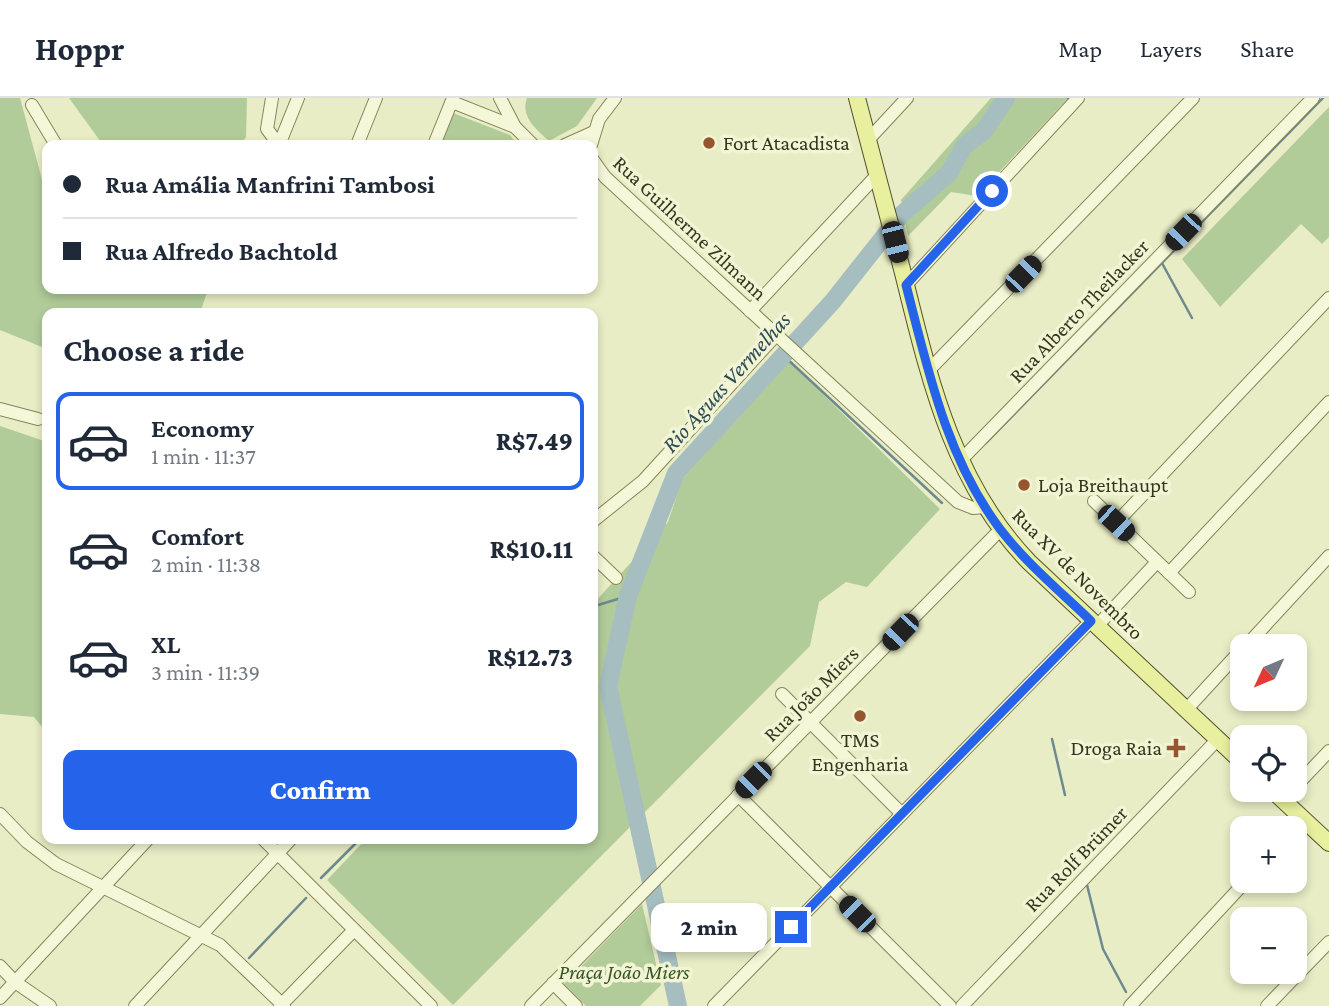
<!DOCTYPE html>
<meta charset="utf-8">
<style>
:root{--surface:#fff;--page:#f2f2f3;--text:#1f2937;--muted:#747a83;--line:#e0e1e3;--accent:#2563eb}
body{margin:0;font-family:"Crimson Pro",serif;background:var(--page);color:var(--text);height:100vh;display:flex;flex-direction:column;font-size:26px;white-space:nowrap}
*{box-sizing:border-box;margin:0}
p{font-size:23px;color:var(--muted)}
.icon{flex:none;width:38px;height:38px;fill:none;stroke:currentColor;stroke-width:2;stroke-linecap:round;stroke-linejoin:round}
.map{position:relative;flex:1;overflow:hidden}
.panel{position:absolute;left:42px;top:210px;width:556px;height:536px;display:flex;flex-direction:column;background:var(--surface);border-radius:14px;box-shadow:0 4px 10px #0003}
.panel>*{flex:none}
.guide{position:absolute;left:42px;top:42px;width:556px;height:154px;border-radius:14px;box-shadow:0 4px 10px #0003;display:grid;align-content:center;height:154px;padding:0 21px;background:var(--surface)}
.needle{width:46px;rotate:226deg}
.buttons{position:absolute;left:1230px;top:536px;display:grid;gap:14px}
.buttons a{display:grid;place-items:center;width:77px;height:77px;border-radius:14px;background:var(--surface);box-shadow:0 4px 10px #0003;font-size:35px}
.end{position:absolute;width:32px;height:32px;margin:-16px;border:9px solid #2563eb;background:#fff;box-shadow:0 0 0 4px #fff}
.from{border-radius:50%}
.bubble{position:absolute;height:49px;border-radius:14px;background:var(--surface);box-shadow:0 4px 10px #0003;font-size:23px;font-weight:800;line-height:49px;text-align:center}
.car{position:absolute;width:21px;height:42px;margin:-21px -10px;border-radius:9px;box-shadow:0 0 5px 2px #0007;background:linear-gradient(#222 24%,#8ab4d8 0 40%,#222 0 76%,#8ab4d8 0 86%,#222 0)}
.guide b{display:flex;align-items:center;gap:24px;height:66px;font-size:26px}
.guide b+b{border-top:2px solid var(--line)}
.guide i{width:18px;height:18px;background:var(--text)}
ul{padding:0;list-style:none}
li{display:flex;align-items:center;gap:21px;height:98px;margin:0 14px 10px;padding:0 7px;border:4px solid transparent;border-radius:14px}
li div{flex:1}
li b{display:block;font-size:26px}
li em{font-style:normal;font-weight:800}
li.active{border-color:var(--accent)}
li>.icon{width:63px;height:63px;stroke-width:1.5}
h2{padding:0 21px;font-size:32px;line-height:84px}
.action{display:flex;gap:14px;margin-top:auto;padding:14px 21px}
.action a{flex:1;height:80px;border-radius:14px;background:var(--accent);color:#fff;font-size:28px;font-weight:800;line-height:80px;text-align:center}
header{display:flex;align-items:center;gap:42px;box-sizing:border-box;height:98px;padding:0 35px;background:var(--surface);border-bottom:2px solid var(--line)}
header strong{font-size:33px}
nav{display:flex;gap:38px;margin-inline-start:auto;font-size:24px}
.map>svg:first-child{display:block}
.green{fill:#b1cb99}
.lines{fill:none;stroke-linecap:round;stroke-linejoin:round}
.stream{stroke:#6d8a8f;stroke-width:2.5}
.river{stroke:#a6bec0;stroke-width:18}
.minor-casing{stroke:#87845b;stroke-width:14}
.major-casing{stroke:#55502f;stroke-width:18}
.minor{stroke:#f5f8d8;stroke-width:12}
.major{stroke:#e8ef9e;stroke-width:16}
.route{stroke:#2563eb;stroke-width:9}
.poi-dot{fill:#95552d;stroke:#f1f5d4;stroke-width:2.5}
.labels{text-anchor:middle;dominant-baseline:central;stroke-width:7;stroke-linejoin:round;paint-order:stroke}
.poi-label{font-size:21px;fill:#38351f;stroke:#f1f5d4;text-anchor:start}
.street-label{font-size:21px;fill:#38351f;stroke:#f1f5d4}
.park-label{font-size:21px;font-style:italic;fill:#365426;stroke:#f1f5d4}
.water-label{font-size:23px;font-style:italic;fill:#2f4a57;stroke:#f1f5d4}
</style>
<header>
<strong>Hoppr</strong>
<nav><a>Map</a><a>Layers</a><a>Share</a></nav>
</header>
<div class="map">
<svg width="1329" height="908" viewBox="0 0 1329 908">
<rect width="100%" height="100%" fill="#e9edc5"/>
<g class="green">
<polygon points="0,0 20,0 47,100 47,191 208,191 200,215 47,215 47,251 0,232"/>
<polygon points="69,0 247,0 246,39 240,47 103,47"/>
<path d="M527,0H597L577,28L549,43C537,32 520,19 527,0Z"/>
<polygon points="991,0 1068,0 977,98 951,94 908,138 901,102"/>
<polygon points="1329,9 1329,139 1322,146 1301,126 1220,209 1182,161"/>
<polygon points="453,15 510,37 518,47 440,47"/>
<polygon points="788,262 940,411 867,489 846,484 819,504 810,548 453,907 327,782 367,740 593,740 593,506 668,424 682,382"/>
<polygon points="0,328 47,344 47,635 34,619 0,616"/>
<polygon points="642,806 661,887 640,908 586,908 564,886"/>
</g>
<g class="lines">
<g class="stream">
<polyline points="1068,0 1069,0"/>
<polyline points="1162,165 1192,220"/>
<polyline points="784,258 942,405"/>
<polyline points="986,345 1323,0"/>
<polyline points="593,511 598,507 628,498"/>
<polyline points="1052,641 1065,697"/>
<polyline points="321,780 361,740"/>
<polyline points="1087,787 1103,851 1126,894"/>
<polyline points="249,860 306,800"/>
</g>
<polyline class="river" points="678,908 608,588 628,498 676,375 833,203 901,117 949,75 964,48 984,33 1006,0"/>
<defs>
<g id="minor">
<polyline points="272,0 267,31 279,47"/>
<polyline points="500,0 515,29 533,47"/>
<polyline points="452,4 515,29"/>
<polyline points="32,7 56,47"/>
<polyline points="868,42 907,0"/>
<polyline points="279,47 298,0"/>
<polyline points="357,47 376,0"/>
<polyline points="434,47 453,0"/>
<polyline points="565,47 594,34"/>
<polyline points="591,47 599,21 615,0"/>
<polyline points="593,62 605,79 958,404 973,410 985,409"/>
<polyline points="906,187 1078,0"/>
<polyline points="750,213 877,77"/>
<polyline points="928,273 1193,0"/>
<polyline points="0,311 38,321"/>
<polyline points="960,363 1313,0"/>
<polyline points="1094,403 1189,494"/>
<polyline points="593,423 643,383 776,237"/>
<polyline points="1116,425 1329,200"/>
<polyline points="593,458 616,480"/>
<polyline points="1169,475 1329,304"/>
<polyline points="1097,528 1157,464"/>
<polyline points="1246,548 1329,458"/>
<polyline points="782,596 902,716"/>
<polyline points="1186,612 1242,551"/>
<polyline points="1295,689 1329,653"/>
<polyline points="738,697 950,908"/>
<polyline points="0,716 27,744 56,766 220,847 284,908"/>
<polyline points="262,740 431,908"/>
<polyline points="0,868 15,884 50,908"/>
<polyline points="553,885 576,908"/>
<polyline points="0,900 149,740"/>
<polyline points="135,908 292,740"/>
<polyline points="280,908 354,832"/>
<polyline points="531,908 1001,431"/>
<polyline points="714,908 1091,523"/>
<polyline points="962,908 1218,641"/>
<polyline points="1130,908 1247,782"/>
<polyline points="1267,908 1329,844"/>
</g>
<g id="major">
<path d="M857,0C872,58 888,117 903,175C929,279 952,384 1029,464L1242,664"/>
<polyline points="1271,691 1329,745"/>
</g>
</defs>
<use href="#minor" class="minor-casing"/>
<use href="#major" class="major-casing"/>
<use href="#minor" class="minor"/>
<use href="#major" class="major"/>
</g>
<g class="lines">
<path class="route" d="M791,829L1091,523C1060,493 1026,465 1000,431C946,359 928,272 906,187L992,93"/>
</g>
<g class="poi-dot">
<circle cx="709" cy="45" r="7"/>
<circle cx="1024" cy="387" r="7"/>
<circle cx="860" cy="618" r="7"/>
<path d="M1172.5 639.5h7v7h7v7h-7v7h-7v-7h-7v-7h7z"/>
</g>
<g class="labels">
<g class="poi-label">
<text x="723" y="45">Fort Atacadista</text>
<text x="1038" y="387">Loja Breithaupt</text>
<text x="860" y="642" text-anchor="middle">TMS<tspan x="860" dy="24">Engenharia</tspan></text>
<text x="1162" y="650" text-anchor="end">Droga Raia</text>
</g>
<g class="street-label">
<text transform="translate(690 130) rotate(43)">Rua Guilherme Zilmann</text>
<text transform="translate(1079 213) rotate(-46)">Rua Alberto Theilacker</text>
<text transform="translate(1078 476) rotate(45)">Rua XV de Novembro</text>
<text transform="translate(811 596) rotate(-45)">Rua João Miers</text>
<text transform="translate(1076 761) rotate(-46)">Rua Rolf Brümer</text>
</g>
<g class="park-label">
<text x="624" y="874">Praça João Miers</text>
</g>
<g class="water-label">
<text transform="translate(726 284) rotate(-48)">Rio Águas Vermelhas</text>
</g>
</g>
</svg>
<div class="buttons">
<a><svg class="needle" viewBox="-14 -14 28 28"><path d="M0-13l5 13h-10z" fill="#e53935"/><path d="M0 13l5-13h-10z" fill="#747a83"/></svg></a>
<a><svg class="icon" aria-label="locate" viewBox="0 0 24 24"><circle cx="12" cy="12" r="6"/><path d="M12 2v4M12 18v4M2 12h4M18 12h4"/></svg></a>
<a>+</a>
<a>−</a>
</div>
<i class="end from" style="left:992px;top:93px"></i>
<i class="end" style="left:791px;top:829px"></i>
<div class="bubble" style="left:651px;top:805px;width:116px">2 min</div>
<i class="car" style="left:1183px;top:134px;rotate:224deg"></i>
<i class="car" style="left:895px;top:144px;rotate:166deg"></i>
<i class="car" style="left:1023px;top:176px;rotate:44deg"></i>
<i class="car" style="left:1116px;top:425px;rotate:133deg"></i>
<i class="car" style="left:900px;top:534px;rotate:224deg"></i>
<i class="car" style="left:753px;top:682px;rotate:225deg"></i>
<i class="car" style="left:857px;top:816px;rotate:315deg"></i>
<div class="guide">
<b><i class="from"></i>Rua Amália Manfrini Tambosi</b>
<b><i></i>Rua Alfredo Bachtold</b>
</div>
<section class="panel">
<h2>Choose a ride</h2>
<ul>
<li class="active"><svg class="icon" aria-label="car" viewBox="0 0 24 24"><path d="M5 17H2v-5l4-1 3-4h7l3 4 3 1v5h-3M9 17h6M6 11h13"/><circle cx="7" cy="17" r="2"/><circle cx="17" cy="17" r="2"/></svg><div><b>Economy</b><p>1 min · 11:37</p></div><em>R$7.49</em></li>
<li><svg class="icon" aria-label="car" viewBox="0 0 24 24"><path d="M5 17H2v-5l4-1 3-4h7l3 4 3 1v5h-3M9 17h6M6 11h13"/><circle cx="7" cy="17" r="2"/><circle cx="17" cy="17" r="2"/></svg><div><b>Comfort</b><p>2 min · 11:38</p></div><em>R$10.11</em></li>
<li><svg class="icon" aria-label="car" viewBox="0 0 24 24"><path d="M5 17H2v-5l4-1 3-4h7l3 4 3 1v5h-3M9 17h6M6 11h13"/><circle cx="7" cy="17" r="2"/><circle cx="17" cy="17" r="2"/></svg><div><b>XL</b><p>3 min · 11:39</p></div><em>R$12.73</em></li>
</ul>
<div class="action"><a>Confirm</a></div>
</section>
</div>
